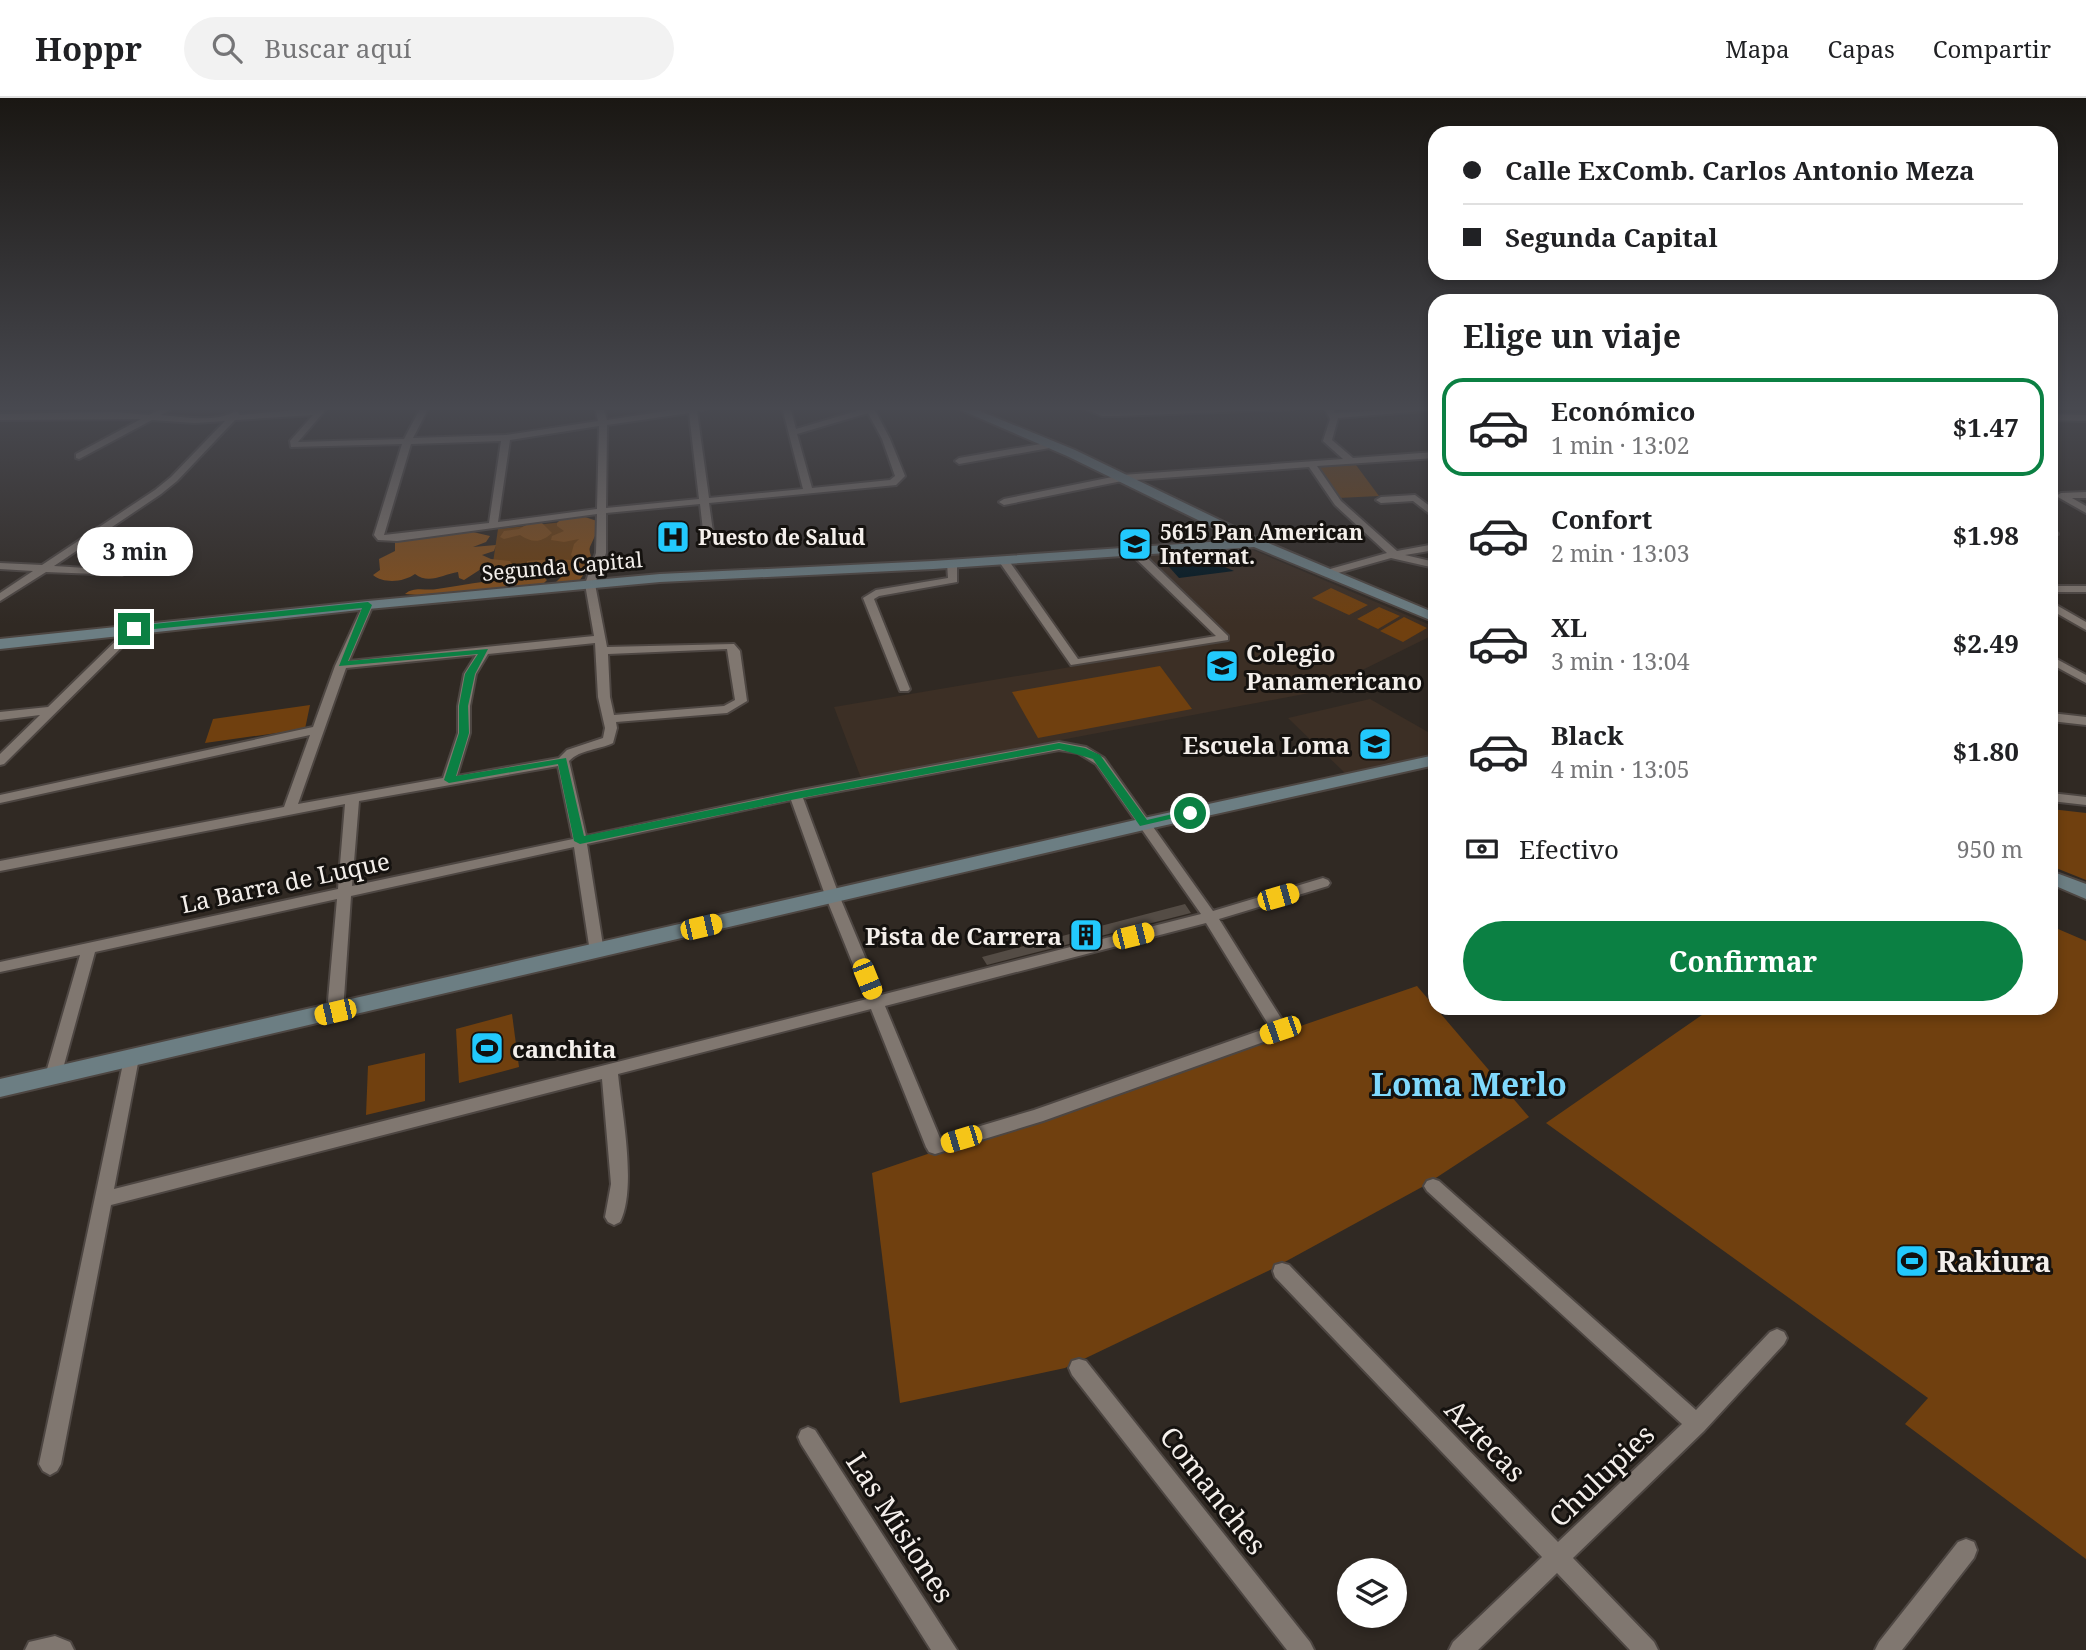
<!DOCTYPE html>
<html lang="es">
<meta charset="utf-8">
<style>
:root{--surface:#fff;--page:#f2f2f2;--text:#202124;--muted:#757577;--line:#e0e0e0;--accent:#0b8043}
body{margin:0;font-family:"Noto Serif",serif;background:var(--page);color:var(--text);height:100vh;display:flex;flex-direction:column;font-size:26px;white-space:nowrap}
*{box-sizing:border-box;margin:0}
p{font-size:23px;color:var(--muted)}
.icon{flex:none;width:38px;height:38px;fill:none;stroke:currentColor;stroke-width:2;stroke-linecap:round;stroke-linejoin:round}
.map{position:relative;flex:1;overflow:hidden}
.sheet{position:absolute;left:1428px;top:196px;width:630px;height:721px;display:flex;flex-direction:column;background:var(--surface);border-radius:21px;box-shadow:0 4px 10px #0003}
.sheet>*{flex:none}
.banner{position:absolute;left:1428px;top:28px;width:630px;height:154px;border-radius:21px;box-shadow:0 4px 10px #0003;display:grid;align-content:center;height:154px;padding:0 35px;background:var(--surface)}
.fabs{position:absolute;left:1337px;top:1460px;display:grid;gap:14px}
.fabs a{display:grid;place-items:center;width:70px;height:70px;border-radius:50%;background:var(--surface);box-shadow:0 4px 10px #0003;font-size:35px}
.end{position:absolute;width:32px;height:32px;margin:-16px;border:9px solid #0b8043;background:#fff;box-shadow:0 0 0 4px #fff}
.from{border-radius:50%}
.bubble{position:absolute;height:49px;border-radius:24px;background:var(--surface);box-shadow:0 4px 10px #0003;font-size:23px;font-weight:700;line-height:49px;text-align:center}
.car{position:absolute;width:21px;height:42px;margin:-21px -10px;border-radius:9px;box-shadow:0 0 5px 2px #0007;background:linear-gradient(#f5c518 24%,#345 0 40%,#f5c518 0 76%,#345 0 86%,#f5c518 0)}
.banner b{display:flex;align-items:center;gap:24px;height:66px;font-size:26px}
.banner b+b{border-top:2px solid var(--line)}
.banner i{width:18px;height:18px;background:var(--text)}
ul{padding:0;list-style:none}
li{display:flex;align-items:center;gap:21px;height:98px;margin:0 14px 10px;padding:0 21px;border:4px solid transparent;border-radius:21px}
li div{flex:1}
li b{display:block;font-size:26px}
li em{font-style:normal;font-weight:700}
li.selected{border-color:var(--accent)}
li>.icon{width:63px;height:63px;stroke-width:1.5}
h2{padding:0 35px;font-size:32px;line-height:84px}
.pay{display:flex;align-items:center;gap:18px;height:77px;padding:0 35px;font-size:26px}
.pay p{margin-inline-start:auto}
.action{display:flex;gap:14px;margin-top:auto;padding:14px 35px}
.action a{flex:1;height:80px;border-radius:42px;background:var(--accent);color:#fff;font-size:28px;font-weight:700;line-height:80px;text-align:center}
header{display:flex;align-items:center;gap:42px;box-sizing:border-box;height:98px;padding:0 35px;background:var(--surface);border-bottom:2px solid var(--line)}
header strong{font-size:33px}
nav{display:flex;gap:38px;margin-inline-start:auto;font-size:24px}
.search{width:490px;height:63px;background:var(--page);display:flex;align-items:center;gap:18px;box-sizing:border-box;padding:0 24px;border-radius:38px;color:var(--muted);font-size:26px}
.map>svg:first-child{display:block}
.built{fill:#3c2f25}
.green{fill:#70400f}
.forest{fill:#864f19}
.water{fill:#001620}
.building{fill:#544c45}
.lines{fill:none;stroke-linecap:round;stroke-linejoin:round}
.street-casing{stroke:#4d4642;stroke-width:4}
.secondary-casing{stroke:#4d4642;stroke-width:4}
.street{fill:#807770;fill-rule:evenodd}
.secondary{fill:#6c7e83;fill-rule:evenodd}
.route{fill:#0b8043}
.labels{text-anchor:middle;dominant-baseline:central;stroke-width:6;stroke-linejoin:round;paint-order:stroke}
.far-poi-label{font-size:21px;font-weight:bold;fill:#f4efeb;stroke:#15120f;text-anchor:start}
.far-street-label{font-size:21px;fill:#f4efeb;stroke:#15120f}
.poi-label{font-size:24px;font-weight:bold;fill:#f4efeb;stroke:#15120f;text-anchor:start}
.street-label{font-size:24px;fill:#f4efeb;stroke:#15120f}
.near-poi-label{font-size:28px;font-weight:bold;fill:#f4efeb;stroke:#15120f;text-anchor:start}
.near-street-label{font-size:28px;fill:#f4efeb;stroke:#15120f}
.district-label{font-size:32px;font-weight:bold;fill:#7fd9fd;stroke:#15120f}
</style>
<header>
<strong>Hoppr</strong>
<div class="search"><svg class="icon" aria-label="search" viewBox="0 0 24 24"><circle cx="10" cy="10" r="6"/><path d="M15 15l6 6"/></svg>Buscar aquí</div>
<nav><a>Mapa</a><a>Capas</a><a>Compartir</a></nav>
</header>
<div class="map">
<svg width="2086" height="1552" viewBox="0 0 2086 1552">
<rect width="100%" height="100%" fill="#302923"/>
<g class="built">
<polygon points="1246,449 1435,529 1435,536 1320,593 861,680 834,609 1230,542 1142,457"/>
<polygon points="1370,601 1435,638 1435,655 1345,675 1288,620"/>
</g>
<g class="green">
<polygon points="1356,367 1379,398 1338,400 1317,369"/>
<polygon points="591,421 589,467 491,478 498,431"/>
<polygon points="1331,490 1368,507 1349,517 1312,500"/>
<polygon points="1379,509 1400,518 1378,531 1357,521"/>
<polygon points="1404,519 1427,530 1403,544 1380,533"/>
<polygon points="1160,568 1192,611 1038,640 1012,594"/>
<polygon points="310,607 305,631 205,645 213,621"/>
<polygon points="2051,711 2086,715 2086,782 2051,768"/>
<polygon points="2051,828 2086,843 2086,1461 1905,1326 1928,1300 1546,1025 1712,910 2051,910"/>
<polygon points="1417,888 1529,1019 1422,1089 1270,1172 1065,1270 900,1305 872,1075"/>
<polygon points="512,916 519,969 459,985 456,931"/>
<polygon points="425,955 425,1003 366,1017 368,968"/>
</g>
<g class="forest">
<path d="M585,419L597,423L599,429L589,451L591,458C585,464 576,464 571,457L574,446L579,441L564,444L551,442L552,438L564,433L557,428V425L561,421Z"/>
<path d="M533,423L541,424L552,435C541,445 532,445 520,437L504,441L500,439L504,433L519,431Z"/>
<path d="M473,434L490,438L486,444L473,449L496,447L494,453L482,457L491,461L510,463L512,466L507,470L481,471L464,482L459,480L458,474C443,476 429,487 415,476C404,484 384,486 373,477L380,472L379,461L395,453V443L397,441Z"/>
<polygon points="552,461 571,462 589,469 579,483 557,487 555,485 565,475 562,472 528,476 526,471 527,463"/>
<path d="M530,478H542L547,482L540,489L499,493L432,498L405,496C414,488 425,493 437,491C467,486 498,481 530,478Z"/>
</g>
<polygon class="water" points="1165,459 1209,462 1234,473 1179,480 1161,460"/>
<polygon class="building" points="1185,806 1191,815 987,867 982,859"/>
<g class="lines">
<defs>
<g id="street">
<path d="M164,309H174L161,317C183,319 216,325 236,313L240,317L328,309L298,344L404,341L421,309H429L413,340L506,337L598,323L595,309H603L607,322L692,309H713L697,313L709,400L803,391L782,309H790L796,331L870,309H882L875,312L890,341L905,378L896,387L709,405L714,441L709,444L704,441L700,406L606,415V455L595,486L607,549L734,546L740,553L747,603L727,615L616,624L617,630L613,645C599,652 581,651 569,663L586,738L796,693L1059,644L1086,649L1104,660L1213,813L1323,780L1328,782L1330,785L1328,788L1219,821L1286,928L1288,932L1286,936L1043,1023L935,1056L929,1054L926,1049L871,911L618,976C622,1016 637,1090 620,1124L614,1127L608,1124L605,1119L611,1086L602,981L111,1107L61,1366L57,1373L50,1377L43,1373L39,1366L125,956L131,954L137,956L139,960L114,1091L867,901L825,797L791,702L587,746L604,854L602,858H592L590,854L574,749L351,798L343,914L341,918H329L327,914L337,801L95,854L61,978L59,982L53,984L47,982L45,978L80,857L0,874V864L338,791L345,706L0,773V763L284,709L310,637L0,705V697L313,629L335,568L364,505H372L373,507L349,563L594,538L585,486L596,455L597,416L397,443L378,442L374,437L402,346L291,349L290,343L313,317L235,322L177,383L161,396L54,468L118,472L123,475L122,477L46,474L0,503V495L33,473L0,471V465L42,467L155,392L171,379L225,323L195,325L152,322L79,361L76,360V356L141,321L0,322V316L114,314L149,317ZM689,315L699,401L606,410L607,327ZM868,315L882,341L895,378L890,382L812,390L797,336ZM599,328L597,411L498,424L510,342ZM501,343L489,425L384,437L411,346ZM595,545L598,599L605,630L603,640L567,652L559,660L457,678L470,635V608L476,576L488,556ZM727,551L735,602L724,608L614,617L610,599L608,556ZM476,557L464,576L458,608V635L443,680L298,706L346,570ZM1059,652L1078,655L1096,666L1201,816L881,897L839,797L803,700ZM558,668L573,741L352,788L359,703ZM1206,825L1270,929L1034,1012L940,1040L885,908Z"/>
<polygon points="1080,309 1092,309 1103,312 1298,309 1294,311 1118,318 1102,318"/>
<polygon points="1324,309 1332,309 1335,315 1435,309 1435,312 1338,320 1332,342 1353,360 1435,354 1435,360 1317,368 1341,403 1397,453 1435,446 1435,452 1405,457 1435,464 1435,470 1391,460 1331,477 1323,477 1323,473 1387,455 1335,407 1309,369 1122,383 1004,407 999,404 1004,401 1122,377 1343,361 1323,343 1330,321"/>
<polygon points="2051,316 2086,317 2086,323 2051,322"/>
<polygon points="1052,344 1055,345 1055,349 959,366 955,363 959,360"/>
<polygon points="2086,394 2086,400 2072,400 2086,408 2086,415 2056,398 2061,395"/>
<polygon points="1415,397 1435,412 1435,420 1413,403 1381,405 1376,402 1381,399"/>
<polygon points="2051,433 2056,434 2058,436 2051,439"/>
<polygon points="1134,450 1138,451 1228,538 1228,542 1071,567 998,462 1007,460 1078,561 1216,538 1130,455 1130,451"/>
<polygon points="952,462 957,465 957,484 879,498 874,501 910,591 908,593 900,593 863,500 876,492 948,480 947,465"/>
<rect x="2051" y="488" width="35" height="6"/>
<polygon points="2051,504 2086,524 2086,532 2051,512"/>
<polygon points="134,528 138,529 138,533 4,666 0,667 0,656 40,617 0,622 0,614 48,609 130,529"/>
<polygon points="2051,558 2086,577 2086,585 2051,566"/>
<polygon points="2051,615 2086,619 2086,627 2051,623"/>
<polygon points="2051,695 2086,699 2086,707 2051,703"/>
<polygon points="1433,1081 1439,1083 1696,1312 1770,1234 1777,1231 1784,1234 1787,1240 1784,1246 1704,1333 1573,1460 1654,1544 1658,1552 1630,1552 1557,1475 1478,1552 1449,1552 1453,1544 1542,1459 1275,1179 1273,1173 1275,1167 1282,1165 1289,1167 1558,1444 1682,1326 1427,1093 1424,1088 1427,1083"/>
<polygon points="1079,1261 1086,1263 1310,1544 1314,1552 1287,1552 1072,1277 1069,1270 1072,1263"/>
<polygon points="808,1329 815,1332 957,1552 931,1552 801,1346 798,1339 801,1332"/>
<polygon points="1966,1441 1974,1444 1977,1452 1974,1460 1902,1552 1875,1552 1879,1544 1958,1444"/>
<polygon points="55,1538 70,1544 74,1552 25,1552 29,1544"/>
</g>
<g id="secondary">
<polygon points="954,309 970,309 1075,352 1261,442 1435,515 1435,524 1254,449 933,471 660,484 368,511 0,551 0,541 368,503 660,476 933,463 1239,442 1067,358"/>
<polygon points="1435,657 1435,667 1144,732 0,999 0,981 1144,720"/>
<polygon points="2051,773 2086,786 2086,801 2051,786"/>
</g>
</defs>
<use href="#street" class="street-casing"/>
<use href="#secondary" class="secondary-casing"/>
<use href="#street" class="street"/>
<use href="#secondary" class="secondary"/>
</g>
<linearGradient id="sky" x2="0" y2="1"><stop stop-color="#1a1713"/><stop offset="0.59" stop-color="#484950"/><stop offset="1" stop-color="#484950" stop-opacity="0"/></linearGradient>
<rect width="2086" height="526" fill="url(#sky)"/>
<polygon class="route" points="368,504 372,507 348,563 488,551 475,576 468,608 469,635 456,678 566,660 584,738 796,694 1059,645 1085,650 1100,657 1147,722 1190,712 1196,715 1140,728 1093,661 1059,651 796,701 580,746 574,743 558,666 449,685 444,682 459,635 459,608 465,576 478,556 339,568 362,510 134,533 129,531 134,528"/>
<defs>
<symbol id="hospital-square" viewBox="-11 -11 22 22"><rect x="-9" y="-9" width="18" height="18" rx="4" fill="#22c9fd" stroke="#15120f"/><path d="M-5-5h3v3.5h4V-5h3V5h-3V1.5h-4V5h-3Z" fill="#111"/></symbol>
<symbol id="school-square" viewBox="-11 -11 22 22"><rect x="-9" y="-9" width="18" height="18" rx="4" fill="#22c9fd" stroke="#15120f"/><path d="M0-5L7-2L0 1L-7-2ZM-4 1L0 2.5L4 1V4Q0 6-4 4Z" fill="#111"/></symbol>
<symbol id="building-square" viewBox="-11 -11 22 22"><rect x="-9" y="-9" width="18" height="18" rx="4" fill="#22c9fd" stroke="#15120f"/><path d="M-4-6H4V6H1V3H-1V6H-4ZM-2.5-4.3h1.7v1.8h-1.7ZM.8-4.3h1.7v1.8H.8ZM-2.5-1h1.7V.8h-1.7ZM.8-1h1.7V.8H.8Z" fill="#111"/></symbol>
<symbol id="stadium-square" viewBox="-11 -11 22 22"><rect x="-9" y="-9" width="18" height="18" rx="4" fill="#22c9fd" stroke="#15120f"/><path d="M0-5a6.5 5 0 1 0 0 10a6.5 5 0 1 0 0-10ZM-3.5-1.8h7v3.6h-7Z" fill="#111"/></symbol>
</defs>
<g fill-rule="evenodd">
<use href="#hospital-square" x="654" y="420" width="38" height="38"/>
<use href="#school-square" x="1116" y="427" width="38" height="38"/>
<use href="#school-square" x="1203" y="549" width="38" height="38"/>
<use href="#school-square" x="1356" y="627" width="38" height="38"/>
<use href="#building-square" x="1067" y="818" width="38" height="38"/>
<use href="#stadium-square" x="468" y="931" width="38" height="38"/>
<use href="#stadium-square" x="1893" y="1144" width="38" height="38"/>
</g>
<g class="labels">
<g class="far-poi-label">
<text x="1160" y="434">5615 Pan American<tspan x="1160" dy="24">Internat.</tspan></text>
<text x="698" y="439">Puesto de Salud</text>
</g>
<g class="far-street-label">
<text transform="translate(562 468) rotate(-5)">Segunda Capital</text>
</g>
<g class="poi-label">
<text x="1246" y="554">Colegio<tspan x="1246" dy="28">Panamericano</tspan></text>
<text x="1350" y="646" text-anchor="end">Escuela Loma</text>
<text x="1062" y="837" text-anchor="end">Pista de Carrera</text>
<text x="512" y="950">canchita</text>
</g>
<g class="street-label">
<text transform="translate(285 784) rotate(-12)">La Barra de Luque</text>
</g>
<g class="near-poi-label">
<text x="1937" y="1163">Rakiura</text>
</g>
<g class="near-street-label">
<text transform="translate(1486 1342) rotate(46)">Aztecas</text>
<text transform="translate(1601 1377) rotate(-44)">Chulupies</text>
<text transform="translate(1214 1392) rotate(52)">Comanches</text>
<text transform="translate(901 1429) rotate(57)">Las Misiones</text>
</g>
<g class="district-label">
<text x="1469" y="985">Loma Merlo</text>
</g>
</g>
</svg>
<div class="fabs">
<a><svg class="icon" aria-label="layers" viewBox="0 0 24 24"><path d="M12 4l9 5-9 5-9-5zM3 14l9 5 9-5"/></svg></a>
</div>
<i class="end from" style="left:1190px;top:715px"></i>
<i class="end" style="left:134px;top:531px"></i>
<div class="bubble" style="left:77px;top:429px;width:116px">3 min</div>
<i class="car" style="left:1278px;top:799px;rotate:74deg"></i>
<i class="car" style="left:701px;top:829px;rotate:77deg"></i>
<i class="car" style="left:1133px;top:838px;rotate:76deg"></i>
<i class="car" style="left:867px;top:881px;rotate:158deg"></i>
<i class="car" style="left:335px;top:914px;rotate:257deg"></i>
<i class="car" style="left:1280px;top:932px;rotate:251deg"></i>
<i class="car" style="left:961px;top:1041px;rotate:253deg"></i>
<div class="banner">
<b><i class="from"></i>Calle ExComb. Carlos Antonio Meza</b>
<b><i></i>Segunda Capital</b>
</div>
<section class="sheet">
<h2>Elige un viaje</h2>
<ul>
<li class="selected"><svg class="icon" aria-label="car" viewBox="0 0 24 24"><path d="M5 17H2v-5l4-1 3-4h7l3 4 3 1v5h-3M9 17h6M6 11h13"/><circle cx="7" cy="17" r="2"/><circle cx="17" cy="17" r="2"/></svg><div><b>Económico</b><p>1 min · 13:02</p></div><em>$1.47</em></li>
<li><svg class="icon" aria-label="car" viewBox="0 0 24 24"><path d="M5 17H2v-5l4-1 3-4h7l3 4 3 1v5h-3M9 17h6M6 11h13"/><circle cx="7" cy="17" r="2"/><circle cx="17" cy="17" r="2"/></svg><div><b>Confort</b><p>2 min · 13:03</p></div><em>$1.98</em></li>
<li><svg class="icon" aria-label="car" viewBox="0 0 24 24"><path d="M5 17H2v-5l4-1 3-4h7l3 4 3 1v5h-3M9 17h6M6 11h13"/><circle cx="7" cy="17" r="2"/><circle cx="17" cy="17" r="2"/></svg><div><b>XL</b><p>3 min · 13:04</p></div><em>$2.49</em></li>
<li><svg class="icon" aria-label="car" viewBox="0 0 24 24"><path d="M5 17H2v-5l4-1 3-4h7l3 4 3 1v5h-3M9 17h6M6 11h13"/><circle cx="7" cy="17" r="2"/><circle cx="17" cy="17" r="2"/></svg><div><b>Black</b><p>4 min · 13:05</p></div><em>$1.80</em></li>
</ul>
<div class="pay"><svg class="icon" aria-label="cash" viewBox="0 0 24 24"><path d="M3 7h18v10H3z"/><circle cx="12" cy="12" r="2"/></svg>Efectivo<p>950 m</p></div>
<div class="action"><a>Confirmar</a></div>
</section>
</div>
